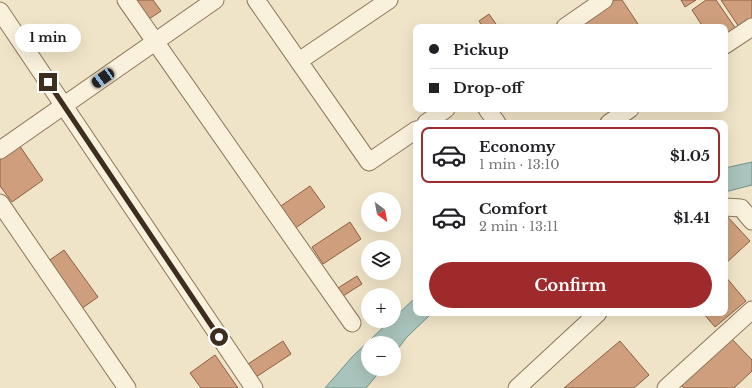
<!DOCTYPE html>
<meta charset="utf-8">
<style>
:root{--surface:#fff;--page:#f6f6f6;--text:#202124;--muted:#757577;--line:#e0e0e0;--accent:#9e2a2b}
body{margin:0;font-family:"Libre Baskerville",serif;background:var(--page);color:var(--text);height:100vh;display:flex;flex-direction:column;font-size:15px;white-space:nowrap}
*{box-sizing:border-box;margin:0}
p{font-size:13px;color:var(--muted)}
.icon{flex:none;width:22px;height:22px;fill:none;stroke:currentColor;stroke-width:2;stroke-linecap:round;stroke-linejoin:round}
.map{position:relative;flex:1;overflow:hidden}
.drawer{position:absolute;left:413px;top:120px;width:315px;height:196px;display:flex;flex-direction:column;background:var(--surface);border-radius:8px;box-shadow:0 4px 16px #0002}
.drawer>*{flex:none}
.hud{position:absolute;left:413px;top:24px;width:315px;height:88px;border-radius:8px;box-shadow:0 4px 16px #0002;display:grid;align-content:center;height:88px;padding:0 16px;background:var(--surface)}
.needle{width:26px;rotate:148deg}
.buttons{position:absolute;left:361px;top:192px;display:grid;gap:8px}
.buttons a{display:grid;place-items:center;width:40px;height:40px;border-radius:50%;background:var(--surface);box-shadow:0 4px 16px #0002;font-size:20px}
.end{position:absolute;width:18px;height:18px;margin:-9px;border:5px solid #3d2e20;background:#fff;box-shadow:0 0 0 2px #fff}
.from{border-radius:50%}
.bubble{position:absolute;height:28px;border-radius:14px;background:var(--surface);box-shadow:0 4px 16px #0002;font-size:13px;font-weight:700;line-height:28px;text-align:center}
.car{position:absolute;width:12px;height:24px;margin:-12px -6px;border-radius:5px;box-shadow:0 0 3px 1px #0007;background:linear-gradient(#222 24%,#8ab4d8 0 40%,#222 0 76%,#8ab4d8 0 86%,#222 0)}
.hud b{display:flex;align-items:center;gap:14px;height:38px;font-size:15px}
.hud b+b{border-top:1px solid var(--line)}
.hud i{width:10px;height:10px;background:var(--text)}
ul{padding:7px 0 0;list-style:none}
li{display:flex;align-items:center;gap:12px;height:56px;margin:0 8px 6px;padding:0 8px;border:2px solid transparent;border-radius:8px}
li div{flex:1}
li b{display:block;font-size:15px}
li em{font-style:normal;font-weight:700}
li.on{border-color:var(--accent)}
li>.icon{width:36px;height:36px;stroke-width:1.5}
.primary-button{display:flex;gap:8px;margin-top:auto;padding:8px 16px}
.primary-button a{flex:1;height:46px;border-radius:24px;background:var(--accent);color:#fff;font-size:16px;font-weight:700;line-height:46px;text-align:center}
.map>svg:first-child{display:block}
.water{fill:#a9c4bc;stroke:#6f938a}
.building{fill:#cf9f7d;stroke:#8d5f41}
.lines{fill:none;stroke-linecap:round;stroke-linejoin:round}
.minor-casing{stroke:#8d765c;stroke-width:19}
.minor{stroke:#faf1dc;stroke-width:17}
.route{stroke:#3d2e20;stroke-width:5}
</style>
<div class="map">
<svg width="752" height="388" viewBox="0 0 752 388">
<rect width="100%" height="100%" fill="#f0e4c8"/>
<g class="water">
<polygon points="752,162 752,185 725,192 725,168"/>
<polygon points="416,297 416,313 432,313 406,338 394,354 394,343 368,343 368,369 382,369 366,388 325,388 352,357 390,321 394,321 394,318"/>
</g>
<g class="building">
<polygon points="131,0 153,0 161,11 146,21"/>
<polygon points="614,0 622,0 640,27 580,27 578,25"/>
<polygon points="681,0 696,0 685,7"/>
<polygon points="706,0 716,0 736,29 725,36 725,27 703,27 692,10"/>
<polygon points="721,0 752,0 752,19 739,27"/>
<polygon points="489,14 498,27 483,27 479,21"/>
<polygon points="15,139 43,180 12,202 0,186 0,150"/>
<polygon points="310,186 325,207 290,232 275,210"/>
<polygon points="726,215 750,241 725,264 725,216"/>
<polygon points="350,222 361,239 323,264 312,247"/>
<polygon points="64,250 98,297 81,309 47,262"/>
<polygon points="357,276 362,284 343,296 338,288"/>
<polygon points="725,276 746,301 715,327 703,313 725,313"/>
<polygon points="729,336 752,360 752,371 734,388 684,388 680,384"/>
<polygon points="283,341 291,354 253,379 245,366"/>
<polygon points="620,341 649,375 634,388 564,388"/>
<polygon points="215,355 238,388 201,388 190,373"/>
</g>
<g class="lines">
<defs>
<g id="minor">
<polyline points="126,0 352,323"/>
<polyline points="256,0 369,162 416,130"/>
<polyline points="0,11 254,388"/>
<polyline points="565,27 604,0"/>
<polyline points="725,45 752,27"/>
<polyline points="299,61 389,0"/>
<polyline points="487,109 497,123"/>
<polyline points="426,123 446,109"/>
<polyline points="609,123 630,109"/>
<polyline points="0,150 215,0"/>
<polyline points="0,203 127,388"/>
<polyline points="725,207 741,208 752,221"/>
<polyline points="517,388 598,313"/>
<polyline points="666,388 752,310"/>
</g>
</defs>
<use href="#minor" class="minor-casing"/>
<use href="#minor" class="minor"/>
</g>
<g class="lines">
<polyline class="route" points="48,82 219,337"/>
</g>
</svg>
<div class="buttons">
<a><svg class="needle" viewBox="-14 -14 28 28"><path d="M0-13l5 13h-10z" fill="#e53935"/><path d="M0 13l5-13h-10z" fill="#757577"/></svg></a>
<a><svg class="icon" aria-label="layers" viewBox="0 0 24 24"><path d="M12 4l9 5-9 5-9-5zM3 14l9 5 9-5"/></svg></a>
<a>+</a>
<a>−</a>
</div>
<i class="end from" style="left:219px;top:337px"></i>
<i class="end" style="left:48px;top:82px"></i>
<div class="bubble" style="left:15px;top:24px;width:66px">1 min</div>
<i class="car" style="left:103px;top:78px;rotate:235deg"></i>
<div class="hud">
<b><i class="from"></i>Pickup</b>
<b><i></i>Drop-off</b>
</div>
<section class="drawer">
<ul>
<li class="on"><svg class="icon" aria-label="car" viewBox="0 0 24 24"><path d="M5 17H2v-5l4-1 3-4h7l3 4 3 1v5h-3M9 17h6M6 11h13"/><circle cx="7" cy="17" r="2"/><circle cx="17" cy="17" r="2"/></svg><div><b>Economy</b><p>1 min · 13:10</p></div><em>$1.05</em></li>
<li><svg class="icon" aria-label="car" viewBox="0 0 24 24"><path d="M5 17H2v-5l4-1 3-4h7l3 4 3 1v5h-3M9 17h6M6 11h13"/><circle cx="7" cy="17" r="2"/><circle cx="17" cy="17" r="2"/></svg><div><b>Comfort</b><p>2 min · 13:11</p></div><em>$1.41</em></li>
</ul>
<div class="primary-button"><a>Confirm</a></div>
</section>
</div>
